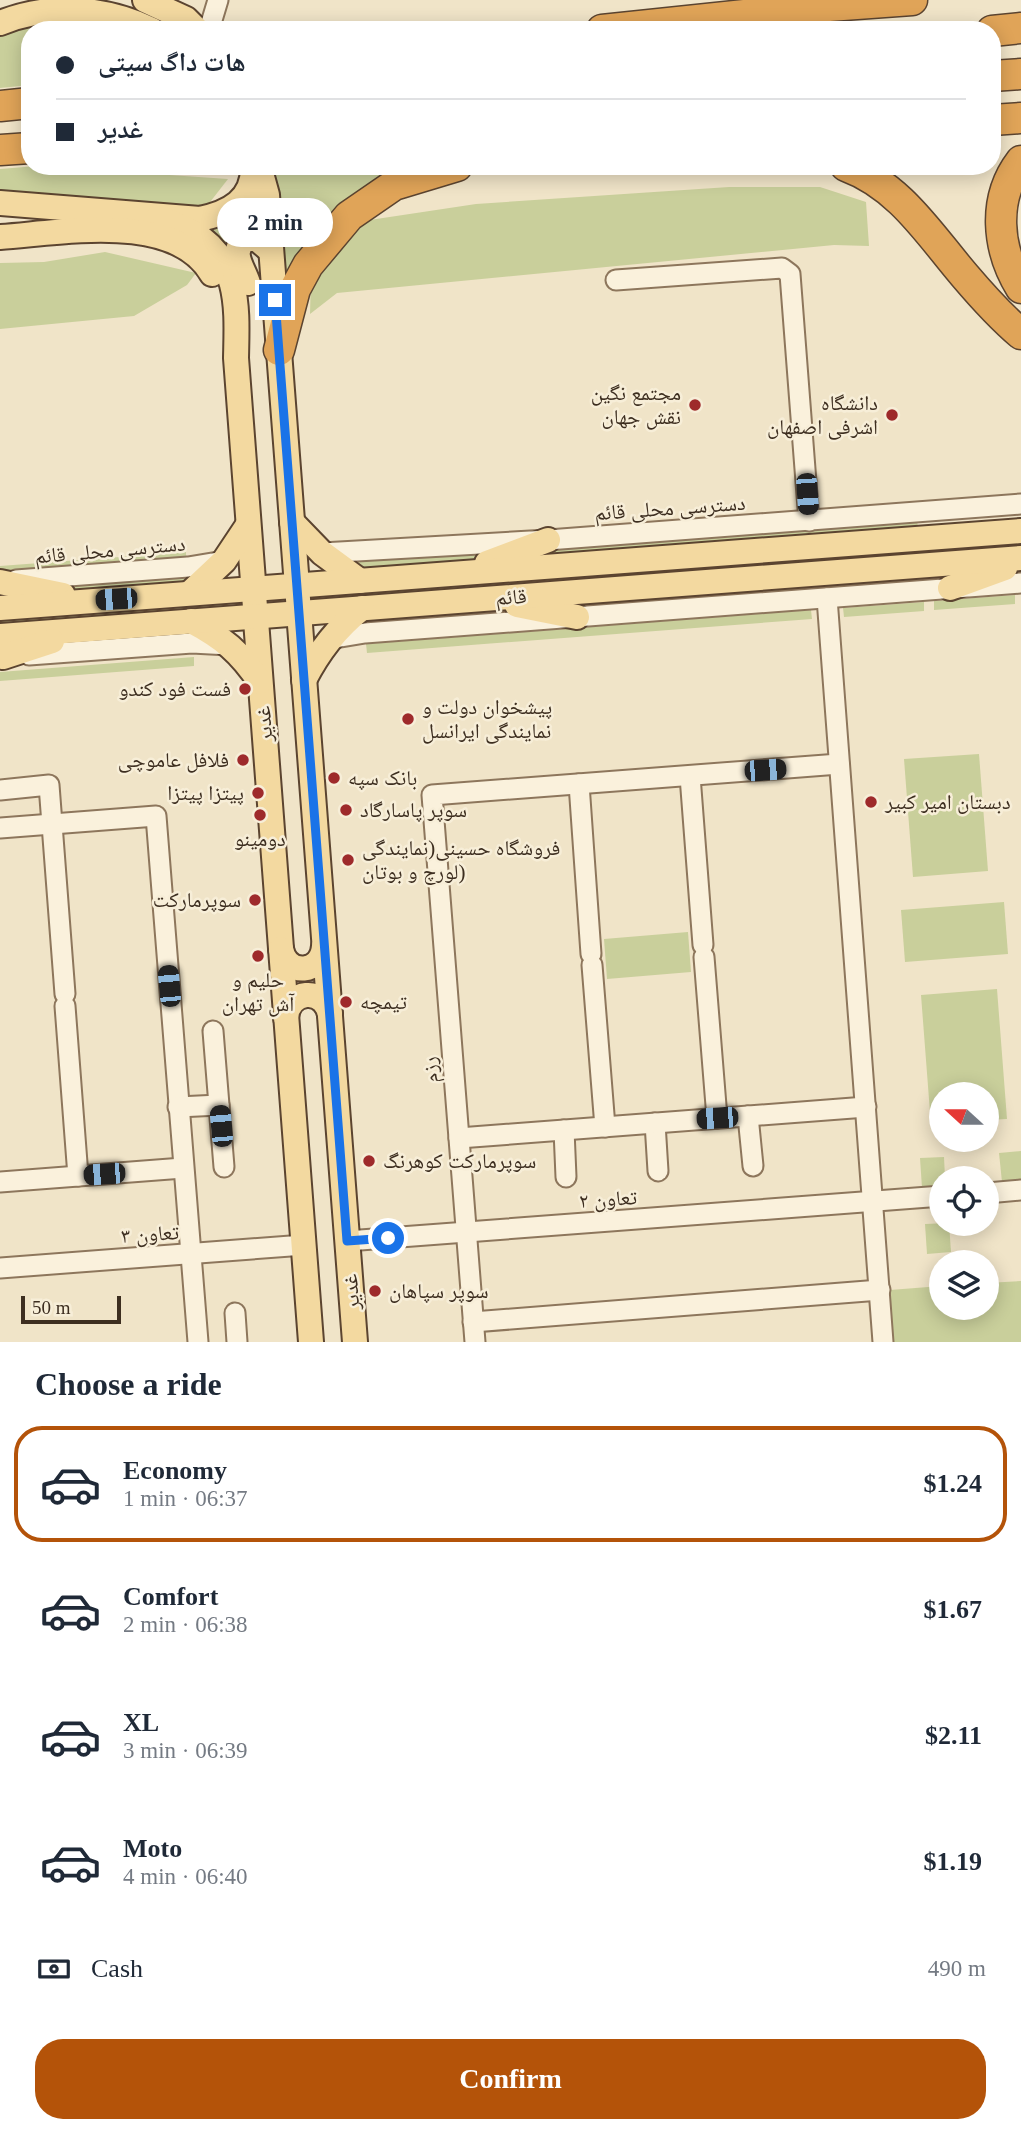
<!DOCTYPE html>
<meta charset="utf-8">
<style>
:root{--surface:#fff;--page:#f2f2f3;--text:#1f2937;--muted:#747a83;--line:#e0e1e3;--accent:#b45309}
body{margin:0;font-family:"Times New Roman","Noto Naskh Arabic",serif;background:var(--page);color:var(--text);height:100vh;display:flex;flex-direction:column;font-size:26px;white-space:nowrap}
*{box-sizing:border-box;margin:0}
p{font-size:23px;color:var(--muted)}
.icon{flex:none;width:38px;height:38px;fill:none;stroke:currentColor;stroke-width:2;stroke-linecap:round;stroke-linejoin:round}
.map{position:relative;height:1342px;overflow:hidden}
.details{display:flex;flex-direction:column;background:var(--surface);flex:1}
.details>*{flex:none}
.top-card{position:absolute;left:21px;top:21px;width:980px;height:154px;border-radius:28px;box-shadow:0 4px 18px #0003;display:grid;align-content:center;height:154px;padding:0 35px;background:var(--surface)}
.needle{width:46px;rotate:291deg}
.fabs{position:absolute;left:929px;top:1082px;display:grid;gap:14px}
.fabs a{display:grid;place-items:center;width:70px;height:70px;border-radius:50%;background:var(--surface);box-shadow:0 4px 18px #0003;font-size:35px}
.scale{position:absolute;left:21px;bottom:18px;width:100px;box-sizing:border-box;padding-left:7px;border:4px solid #3d2e20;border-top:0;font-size:19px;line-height:24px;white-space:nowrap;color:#3d2e20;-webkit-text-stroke:5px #f7eed8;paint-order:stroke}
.end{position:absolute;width:32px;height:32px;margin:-16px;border:9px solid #1a73e8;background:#fff;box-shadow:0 0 0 4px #fff}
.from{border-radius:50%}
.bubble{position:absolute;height:49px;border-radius:24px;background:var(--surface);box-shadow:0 4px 18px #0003;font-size:23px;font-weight:700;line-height:49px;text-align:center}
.car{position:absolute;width:21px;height:42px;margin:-21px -10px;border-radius:9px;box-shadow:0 0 5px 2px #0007;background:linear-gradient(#222 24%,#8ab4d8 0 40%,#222 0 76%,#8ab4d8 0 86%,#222 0)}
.top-card b{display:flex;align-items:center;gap:24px;height:66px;font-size:26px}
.top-card b+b{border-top:2px solid var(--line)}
.top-card i{width:18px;height:18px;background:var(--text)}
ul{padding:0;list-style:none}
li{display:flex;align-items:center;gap:21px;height:116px;margin:0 14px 10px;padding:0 21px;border:4px solid transparent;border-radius:28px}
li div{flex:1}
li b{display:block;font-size:26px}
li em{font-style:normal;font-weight:700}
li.active{border-color:var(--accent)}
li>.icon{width:63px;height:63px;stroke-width:1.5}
h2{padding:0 35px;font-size:32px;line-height:84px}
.pay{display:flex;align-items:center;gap:18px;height:77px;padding:0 35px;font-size:26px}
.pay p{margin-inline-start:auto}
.action{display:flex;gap:14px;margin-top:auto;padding:14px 35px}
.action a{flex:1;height:80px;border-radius:28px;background:var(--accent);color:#fff;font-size:28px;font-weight:700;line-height:80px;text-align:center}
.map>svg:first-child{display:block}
.green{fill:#c9cf9b}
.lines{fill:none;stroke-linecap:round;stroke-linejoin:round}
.minor-casing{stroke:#8d765c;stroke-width:23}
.major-casing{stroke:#5b4430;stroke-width:28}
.highway-casing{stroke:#5b4430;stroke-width:33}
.minor{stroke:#faf1dc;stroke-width:19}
.major{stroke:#f3d9a0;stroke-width:24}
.highway{stroke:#e0a458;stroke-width:30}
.route{stroke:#1a73e8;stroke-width:9}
.poi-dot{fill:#9e2a2b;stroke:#f7eed8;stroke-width:2.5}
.labels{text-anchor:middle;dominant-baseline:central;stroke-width:5;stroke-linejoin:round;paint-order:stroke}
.poi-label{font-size:21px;fill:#3d2e20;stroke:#f7eed8;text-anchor:start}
.street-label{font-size:21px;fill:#3d2e20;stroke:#f7eed8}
</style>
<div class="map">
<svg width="1021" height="1342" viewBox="0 0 1021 1342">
<rect width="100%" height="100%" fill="#f0e4c8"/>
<g class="green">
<polygon points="42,21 98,24 113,30 30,30 30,85 0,88 0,31"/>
<polygon points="37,166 228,179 207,206 153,208 0,193 0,169"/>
<polygon points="272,169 411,171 284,286"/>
<polygon points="729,187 820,187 866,202 869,246 834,245 337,293 310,314 311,276 363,221 476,204"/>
<path d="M252,197V228C234,226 228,234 223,250L195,228Z"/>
<polygon points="105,252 196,273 187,285 134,316 0,329 0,263 44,262"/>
<polygon points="917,518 918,530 514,561 548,546"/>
<polygon points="920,546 921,561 325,602 324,595"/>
<polygon points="496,550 467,564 360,573 344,562"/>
<polygon points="186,552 186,561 0,575 0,566"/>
<polygon points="203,572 190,585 85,593 55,584"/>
<polygon points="920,572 921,584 573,610 537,601"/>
<polygon points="1015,595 1015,604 934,610 934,601"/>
<polygon points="228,602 228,610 0,631 0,616"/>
<polygon points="924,602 924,611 844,617 843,608"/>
<polygon points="811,610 812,619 367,653 366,644"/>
<polygon points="194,657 194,666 0,681 0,672"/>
<polygon points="979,754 988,871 913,877 904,759"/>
<polygon points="1004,902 1008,954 905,962 901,910"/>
<polygon points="688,932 691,972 607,979 604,939"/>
<polygon points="997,989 1007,1119 987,1120 987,1094 942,1094 941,1124 931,1125 921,995"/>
<polygon points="1021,1151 1021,1181 1002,1182 999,1153"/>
<polygon points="944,1157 945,1178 942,1178 941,1187 922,1188 920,1158"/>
<polygon points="949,1223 951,1252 927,1254 925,1224"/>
<polygon points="1021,1281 1021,1342 893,1342 890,1290 941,1286 942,1307 987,1307 987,1283"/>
</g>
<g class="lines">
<defs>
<g id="minor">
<polyline points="209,30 218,0"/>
<polyline points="616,280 782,268 790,274 809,521"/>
<polyline points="322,553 548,540 1021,504"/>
<polyline points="16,580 188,567 224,561"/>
<polyline points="827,598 883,1342"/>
<polyline points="329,639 365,633 1021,583"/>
<polyline points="29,655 192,643 229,645"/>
<polyline points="690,776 703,945"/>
<polyline points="579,784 591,954"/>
<polyline points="0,790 49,785 65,994"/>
<polyline points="0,828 156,816 198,1342"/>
<polyline points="704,957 717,1118"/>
<polyline points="592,965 605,1127"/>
<polyline points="65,1006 78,1176"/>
<polyline points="213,1031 224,1167"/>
<polyline points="178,1107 219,1105"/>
<polyline points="748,1116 753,1166"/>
<polyline points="655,1123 658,1171"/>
<polyline points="564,1130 566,1177"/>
<polyline points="459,1138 866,1107"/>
<polyline points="0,1182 183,1168"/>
<polyline points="987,1193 1021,1190"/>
<polyline points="347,1241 942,1196"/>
<polyline points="0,1268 304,1245"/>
<polyline points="235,1313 237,1342"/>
<polyline points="473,1322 880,1290"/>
<polyline points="475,1342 432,795 839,764"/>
</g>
<g id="major">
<polyline points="145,0 186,19 197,30"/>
<path d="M0,23C50,3 105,7 152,30"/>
<polyline points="259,166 267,195 355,1342"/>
<path d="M0,203L200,219C229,213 254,200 253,166"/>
<path d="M158,217C169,222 181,226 192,232C241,261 237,309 236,358L311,1342"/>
<path d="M0,237C61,233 175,210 212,274"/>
<path d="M248,283C243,267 230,254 244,239H257L271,251"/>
<polyline points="292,522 322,553 360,581"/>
<polyline points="487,563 548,540"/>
<polyline points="0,582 63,595"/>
<polyline points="950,588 1005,568"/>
<polyline points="190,593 224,561 248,525"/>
<polyline points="517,605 577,617"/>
<polyline points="0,608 1021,531"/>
<path d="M191,621C223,638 240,652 260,682"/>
<polyline points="0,636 1021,558"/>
<polyline points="3,657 52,641"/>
<path d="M304,680C319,651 336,629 362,608"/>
<path d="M281,949C287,977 322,974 324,946"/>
<path d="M286,1018C288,990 323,986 330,1014"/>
</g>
<g id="highway">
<polyline points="602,30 829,6 912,0"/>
<polyline points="992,31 1021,28"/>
<polyline points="992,76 1021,74"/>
<polyline points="0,106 30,103"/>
<polyline points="992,120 1021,118"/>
<polyline points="0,150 30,148"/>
<path d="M1021,161C992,199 997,249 1021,288"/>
<path d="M846,166C900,186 929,234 965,276C982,296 1001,317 1021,334"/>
<polyline points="279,350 295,289 308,265 349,216 394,185 457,166"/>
</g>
</defs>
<use href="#minor" class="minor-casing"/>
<use href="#major" class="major-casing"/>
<use href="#highway" class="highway-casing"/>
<use href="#minor" class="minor"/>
<use href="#major" class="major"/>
<use href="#highway" class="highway"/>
</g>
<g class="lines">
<polyline class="route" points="275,300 347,1241 388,1238"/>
</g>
<g class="poi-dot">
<circle cx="695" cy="405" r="7"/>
<circle cx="892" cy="415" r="7"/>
<circle cx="245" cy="689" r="7"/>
<circle cx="408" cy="719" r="7"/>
<circle cx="243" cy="760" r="7"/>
<circle cx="334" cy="778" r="7"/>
<circle cx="258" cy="793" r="7"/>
<circle cx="871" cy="802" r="7"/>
<circle cx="346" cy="810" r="7"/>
<circle cx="260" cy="815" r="7"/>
<circle cx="348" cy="860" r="7"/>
<circle cx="255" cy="900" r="7"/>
<circle cx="258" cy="956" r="7"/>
<circle cx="346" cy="1002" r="7"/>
<circle cx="369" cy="1161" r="7"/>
<circle cx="375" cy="1291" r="7"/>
</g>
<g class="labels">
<g class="poi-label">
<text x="681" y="393" text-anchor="end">مجتمع نگین<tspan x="681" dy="24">نقش جهان</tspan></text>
<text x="878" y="403" text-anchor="end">دانشگاه<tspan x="878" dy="24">اشرفی اصفهان</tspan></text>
<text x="231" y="689" text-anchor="end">فست فود کندو</text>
<text x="422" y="707">پیشخوان دولت و<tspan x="422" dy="24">نمایندگی ایرانسل</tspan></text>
<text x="229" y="760" text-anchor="end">فلافل عاموچی</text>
<text x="348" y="778">بانک سپه</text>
<text x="244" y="793" text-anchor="end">پیتزا پیتزا</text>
<text x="885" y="802">دبستان امیر کبیر</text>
<text x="360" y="810">سوپر پاسارگاد</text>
<text x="260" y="839" text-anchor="middle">دومینو</text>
<text x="362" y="848">فروشگاه حسینی(نمایندگی<tspan x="362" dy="24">لورچ و بوتان)</tspan></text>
<text x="241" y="900" text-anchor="end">سوپرمارکت</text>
<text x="258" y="980" text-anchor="middle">حلیم و<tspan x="258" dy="24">آش تهران</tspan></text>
<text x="360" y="1002">تیمچه</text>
<text x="383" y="1161">سوپرمارکت کوهرنگ</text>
<text x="389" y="1291">سوپر سپاهان</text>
</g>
<g class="street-label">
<text transform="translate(670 508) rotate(-4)">دسترسی محلی قائم</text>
<text transform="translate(110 550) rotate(-5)">دسترسی محلی قائم</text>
<text transform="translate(511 597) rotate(-4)">قائم</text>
<text transform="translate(264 724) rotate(-94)">غدیر</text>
<text transform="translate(430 1070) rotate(-95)">رزم</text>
<text transform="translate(608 1199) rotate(-4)">تعاون ۲</text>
<text transform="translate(150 1234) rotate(-4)">تعاون ۳</text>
<text transform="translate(351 1292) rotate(-94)">غدیر</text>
</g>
</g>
</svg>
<div class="fabs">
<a><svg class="needle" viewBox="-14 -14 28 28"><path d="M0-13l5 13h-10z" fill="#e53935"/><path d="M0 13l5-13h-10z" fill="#747a83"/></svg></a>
<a><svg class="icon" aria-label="locate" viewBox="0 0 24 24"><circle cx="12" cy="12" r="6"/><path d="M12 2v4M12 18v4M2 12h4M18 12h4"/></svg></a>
<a><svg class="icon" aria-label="layers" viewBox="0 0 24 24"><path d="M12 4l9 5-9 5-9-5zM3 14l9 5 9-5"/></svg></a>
</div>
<div class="scale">50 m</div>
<i class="end from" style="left:388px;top:1238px"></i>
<i class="end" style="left:275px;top:300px"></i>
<div class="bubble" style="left:217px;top:198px;width:116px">2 min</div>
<i class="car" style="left:807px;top:494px;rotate:176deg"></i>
<i class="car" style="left:116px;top:599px;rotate:266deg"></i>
<i class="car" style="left:765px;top:770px;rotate:86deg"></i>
<i class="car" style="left:169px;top:986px;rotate:355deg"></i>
<i class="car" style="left:717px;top:1118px;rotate:266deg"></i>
<i class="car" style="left:221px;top:1126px;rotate:355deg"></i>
<i class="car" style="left:104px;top:1174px;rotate:266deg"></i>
<div class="top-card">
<b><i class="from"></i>هات داگ سیتی</b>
<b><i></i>غدیر</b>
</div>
</div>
<section class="details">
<h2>Choose a ride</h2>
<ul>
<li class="active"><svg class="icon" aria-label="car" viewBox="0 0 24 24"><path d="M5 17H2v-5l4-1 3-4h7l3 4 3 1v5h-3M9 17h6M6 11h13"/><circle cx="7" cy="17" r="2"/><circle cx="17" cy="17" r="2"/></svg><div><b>Economy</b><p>1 min · 06:37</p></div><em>$1.24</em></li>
<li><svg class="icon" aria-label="car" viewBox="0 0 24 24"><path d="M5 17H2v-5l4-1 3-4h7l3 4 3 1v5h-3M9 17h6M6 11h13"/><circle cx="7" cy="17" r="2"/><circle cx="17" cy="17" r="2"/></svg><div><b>Comfort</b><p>2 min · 06:38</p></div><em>$1.67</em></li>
<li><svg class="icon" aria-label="car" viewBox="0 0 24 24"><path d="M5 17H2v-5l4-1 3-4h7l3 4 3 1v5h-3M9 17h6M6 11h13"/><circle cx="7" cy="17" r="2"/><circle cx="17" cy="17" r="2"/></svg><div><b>XL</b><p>3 min · 06:39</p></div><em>$2.11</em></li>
<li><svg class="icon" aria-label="car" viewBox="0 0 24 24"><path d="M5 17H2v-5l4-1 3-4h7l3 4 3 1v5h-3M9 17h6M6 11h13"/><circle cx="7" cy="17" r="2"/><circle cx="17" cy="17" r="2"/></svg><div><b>Moto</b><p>4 min · 06:40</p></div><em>$1.19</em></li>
</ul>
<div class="pay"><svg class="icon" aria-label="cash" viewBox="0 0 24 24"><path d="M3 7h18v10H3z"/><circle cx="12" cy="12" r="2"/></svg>Cash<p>490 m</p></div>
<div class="action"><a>Confirm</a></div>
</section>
